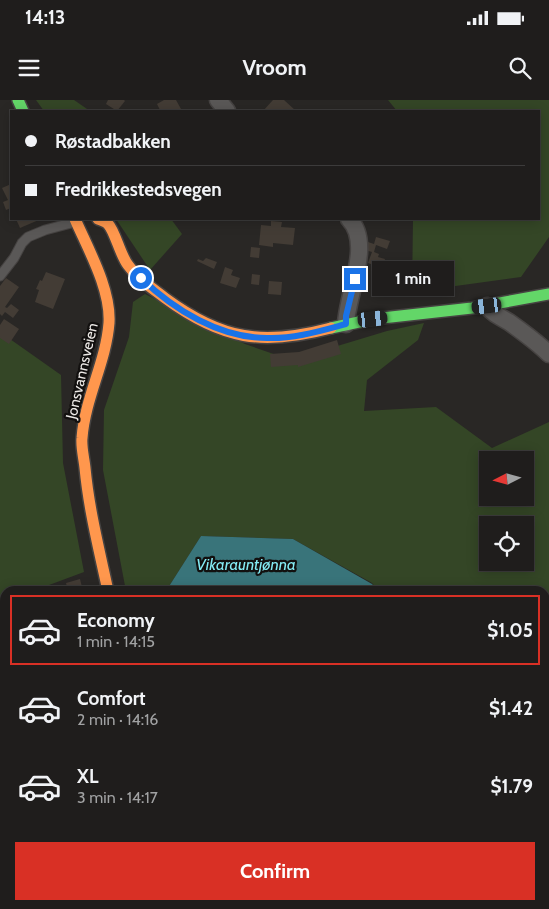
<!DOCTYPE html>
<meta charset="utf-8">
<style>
:root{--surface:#1f1d1c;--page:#2c2a29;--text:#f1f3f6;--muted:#a1a2a3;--line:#3c3b3b;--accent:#d93025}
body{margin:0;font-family:Cabin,sans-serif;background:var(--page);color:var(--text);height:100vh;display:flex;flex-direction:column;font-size:19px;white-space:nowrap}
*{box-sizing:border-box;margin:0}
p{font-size:16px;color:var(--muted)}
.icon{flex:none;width:28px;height:28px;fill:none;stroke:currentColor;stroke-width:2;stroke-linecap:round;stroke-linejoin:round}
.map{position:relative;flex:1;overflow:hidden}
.side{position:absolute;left:0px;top:486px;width:550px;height:324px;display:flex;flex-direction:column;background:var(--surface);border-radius:15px 15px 0 0;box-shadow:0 2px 12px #0003,0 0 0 1px var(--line)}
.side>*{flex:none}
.banner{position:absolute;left:10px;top:10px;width:530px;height:110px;border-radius:0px;box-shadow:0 2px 12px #0003,0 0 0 1px var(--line);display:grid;align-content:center;height:110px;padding:0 15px;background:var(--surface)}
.needle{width:32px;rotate:264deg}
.fabs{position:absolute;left:479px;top:351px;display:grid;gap:10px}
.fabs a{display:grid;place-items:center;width:55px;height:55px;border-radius:0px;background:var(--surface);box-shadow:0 2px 12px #0003,0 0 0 1px var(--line);font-size:25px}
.end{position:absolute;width:22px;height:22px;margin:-11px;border:6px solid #1a73e8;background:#fff;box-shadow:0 0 0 2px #fff}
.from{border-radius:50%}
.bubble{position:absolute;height:35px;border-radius:0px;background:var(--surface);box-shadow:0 2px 12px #0003,0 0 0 1px var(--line);font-size:16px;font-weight:700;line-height:35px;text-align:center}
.car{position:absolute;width:15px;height:30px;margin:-15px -8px;border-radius:6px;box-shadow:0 0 4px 1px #0007;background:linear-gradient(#222 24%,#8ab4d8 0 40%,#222 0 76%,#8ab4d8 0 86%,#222 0)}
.banner b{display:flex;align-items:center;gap:18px;height:48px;font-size:19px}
.banner b+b{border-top:1px solid var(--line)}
.banner i{width:12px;height:12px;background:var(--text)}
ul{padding:9px 0 0;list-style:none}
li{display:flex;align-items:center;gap:15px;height:70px;margin:0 10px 8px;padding:0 5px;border:2px solid transparent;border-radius:0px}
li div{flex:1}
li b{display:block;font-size:19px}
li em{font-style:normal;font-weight:700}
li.on{border-color:var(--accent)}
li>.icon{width:45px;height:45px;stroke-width:1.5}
.primary-button{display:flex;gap:10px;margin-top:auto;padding:10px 15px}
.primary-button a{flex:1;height:58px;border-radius:0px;background:var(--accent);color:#fff;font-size:20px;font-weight:700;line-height:58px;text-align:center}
.status{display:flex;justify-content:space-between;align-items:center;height:35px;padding:0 25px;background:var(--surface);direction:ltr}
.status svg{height:14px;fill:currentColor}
header{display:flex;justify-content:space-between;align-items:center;height:65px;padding:0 15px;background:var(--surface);font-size:22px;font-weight:700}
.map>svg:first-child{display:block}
.green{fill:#344626;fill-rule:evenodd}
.water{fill:#39747a}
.building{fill:#433c35}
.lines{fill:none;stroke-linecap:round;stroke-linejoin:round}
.lane-casing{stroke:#464342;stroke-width:11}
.street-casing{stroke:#464342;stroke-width:19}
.fast-casing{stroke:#464342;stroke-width:14}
.slow-casing{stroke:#464342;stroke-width:14}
.lane{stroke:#5a5857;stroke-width:9}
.street{stroke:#5a5857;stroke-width:16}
.fast{stroke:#63d668;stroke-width:11}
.slow{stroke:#ff974d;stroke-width:11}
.route{stroke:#1a73e8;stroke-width:6}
.labels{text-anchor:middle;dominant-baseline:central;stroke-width:4.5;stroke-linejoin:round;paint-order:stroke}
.street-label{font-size:15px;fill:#ece9e6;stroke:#12100f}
.water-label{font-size:16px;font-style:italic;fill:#85ecf5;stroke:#12100f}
</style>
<div class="status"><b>14:13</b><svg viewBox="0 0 49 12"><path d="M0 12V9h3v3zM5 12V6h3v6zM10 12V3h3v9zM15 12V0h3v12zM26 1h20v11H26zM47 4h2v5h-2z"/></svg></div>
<header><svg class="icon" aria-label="menu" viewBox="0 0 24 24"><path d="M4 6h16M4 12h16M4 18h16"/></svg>Vroom<svg class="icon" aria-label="search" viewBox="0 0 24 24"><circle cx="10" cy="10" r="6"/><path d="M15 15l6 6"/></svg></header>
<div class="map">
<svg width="549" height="809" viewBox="0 0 549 809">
<rect width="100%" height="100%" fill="#292725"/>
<g class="green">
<polygon points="36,0 74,0 90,11 44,11"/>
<polygon points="388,0 549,0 549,137 521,177 412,192 413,119 539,119 539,11 397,11"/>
<polygon points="116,119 171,119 182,134 150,170"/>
<path d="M145,194L245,244L291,260L387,231L424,223L418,240L367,280L364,311L436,307L492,348L549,322V809H507L504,805H545V491H378L372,483L293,439L201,436L166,491H126L103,370L104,310L129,237L133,202ZM488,360H525V398H488ZM488,425H525V462H488Z"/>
<polygon points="0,232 61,275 63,363 84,472 33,491 5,491 5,805 149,805 149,809 0,809"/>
</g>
<g class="water">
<polygon points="201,436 293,439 372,484 378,491 166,491"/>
<polygon points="186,805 504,805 507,809 186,809"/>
</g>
<g class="building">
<polygon points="108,0 124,0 125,1 117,11 106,4"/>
<polygon points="164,0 176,0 181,9 177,11 157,11 160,10 157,4"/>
<polygon points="273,0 284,0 296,11 263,11"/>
<polygon points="11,84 11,108 6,110 3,102 8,100 2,88"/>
<polygon points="16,119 41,119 20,128"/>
<polygon points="271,121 282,122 281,127 295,128 293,145 273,143 273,147 259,145 261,125 271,126"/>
<polygon points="376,137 390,141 387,149 376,145 374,152 379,154 378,157 385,159 382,168 368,163 372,152 365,150 368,142 374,144"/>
<polygon points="251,147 260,148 259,158 250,157"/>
<polygon points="206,158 217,162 214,169 197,161 198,159 203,161"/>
<polygon points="225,167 233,170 231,175 240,178 236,188 220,183"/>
<polygon points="46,172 65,179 53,209 35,202 39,190 36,189 40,180 42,181"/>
<polygon points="252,174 260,175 259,185 251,184"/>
<polygon points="6,178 19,187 5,207 7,208 11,204 19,210 13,218 5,212 2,216 0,214 0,186"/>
<polygon points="269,181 282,182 281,195 268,194"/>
<polygon points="4,219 19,229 9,244 0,238 0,225"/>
<polygon points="337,240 341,254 298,267 298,265 271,267 270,254 299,252"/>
<polygon points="80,479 83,491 68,491 66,483"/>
</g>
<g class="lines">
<defs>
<polyline id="lane" points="0,176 14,158 22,143 28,137 45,130 75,122"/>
<g id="street">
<polyline points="218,0 227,11"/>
<path d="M487,206C493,214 500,217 509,222C523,232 537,242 549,254"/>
<path d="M346,224C347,194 373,143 349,119"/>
</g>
<g id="fast">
<polyline points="18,0 23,11"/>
<polyline points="331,228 373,219 472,208 549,194"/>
<polyline points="171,805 171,809"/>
</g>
<g id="slow">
<path d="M75,119C88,149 111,189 109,223C106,262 85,298 82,338C81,347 84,358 85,368C89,410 99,449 108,491"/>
<path d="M98,119C101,120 106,122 108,124C115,131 120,155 128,165C138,179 152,188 165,198C222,240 263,246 331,228"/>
</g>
</defs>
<use href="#lane" class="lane-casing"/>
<use href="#street" class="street-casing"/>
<use href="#fast" class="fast-casing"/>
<use href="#slow" class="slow-casing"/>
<use href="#lane" class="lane"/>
<use href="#street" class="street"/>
<use href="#fast" class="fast"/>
<use href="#slow" class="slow"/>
</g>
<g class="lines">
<path class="route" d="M141,178C174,210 220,238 267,238C294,239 320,231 346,224V216L355,179"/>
</g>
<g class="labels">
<g class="street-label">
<text transform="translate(82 271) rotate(-77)">Jonsvannsveien</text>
</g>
<g class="water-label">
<text x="246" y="464">Vikarauntjønna</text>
</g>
</g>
</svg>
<div class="fabs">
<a><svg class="needle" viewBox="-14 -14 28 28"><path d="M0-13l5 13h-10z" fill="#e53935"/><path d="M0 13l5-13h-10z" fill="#a1a2a3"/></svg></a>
<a><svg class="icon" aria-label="locate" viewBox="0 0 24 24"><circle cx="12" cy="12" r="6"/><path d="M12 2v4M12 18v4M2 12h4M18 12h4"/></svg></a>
</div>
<i class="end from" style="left:141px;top:178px"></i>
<i class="end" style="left:355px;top:179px"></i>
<div class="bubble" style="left:372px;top:161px;width:82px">1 min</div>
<i class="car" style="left:487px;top:206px;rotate:263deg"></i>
<i class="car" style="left:373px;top:219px;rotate:84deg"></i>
<div class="banner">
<b><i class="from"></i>Røstadbakken</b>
<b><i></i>Fredrikkestedsvegen</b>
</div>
<section class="side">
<ul>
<li class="on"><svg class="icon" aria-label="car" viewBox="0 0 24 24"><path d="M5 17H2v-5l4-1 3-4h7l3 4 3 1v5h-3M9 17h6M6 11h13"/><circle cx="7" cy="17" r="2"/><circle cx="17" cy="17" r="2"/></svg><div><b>Economy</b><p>1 min · 14:15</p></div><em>$1.05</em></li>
<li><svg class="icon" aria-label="car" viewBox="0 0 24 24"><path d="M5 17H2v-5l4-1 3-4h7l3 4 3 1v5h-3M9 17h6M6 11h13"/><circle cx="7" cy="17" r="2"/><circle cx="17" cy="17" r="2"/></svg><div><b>Comfort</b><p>2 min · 14:16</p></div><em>$1.42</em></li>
<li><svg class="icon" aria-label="car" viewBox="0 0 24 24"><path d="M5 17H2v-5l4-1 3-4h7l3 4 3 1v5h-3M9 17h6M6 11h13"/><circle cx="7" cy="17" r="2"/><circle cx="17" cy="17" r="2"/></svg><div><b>XL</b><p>3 min · 14:17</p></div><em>$1.79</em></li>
</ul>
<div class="primary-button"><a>Confirm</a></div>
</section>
</div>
